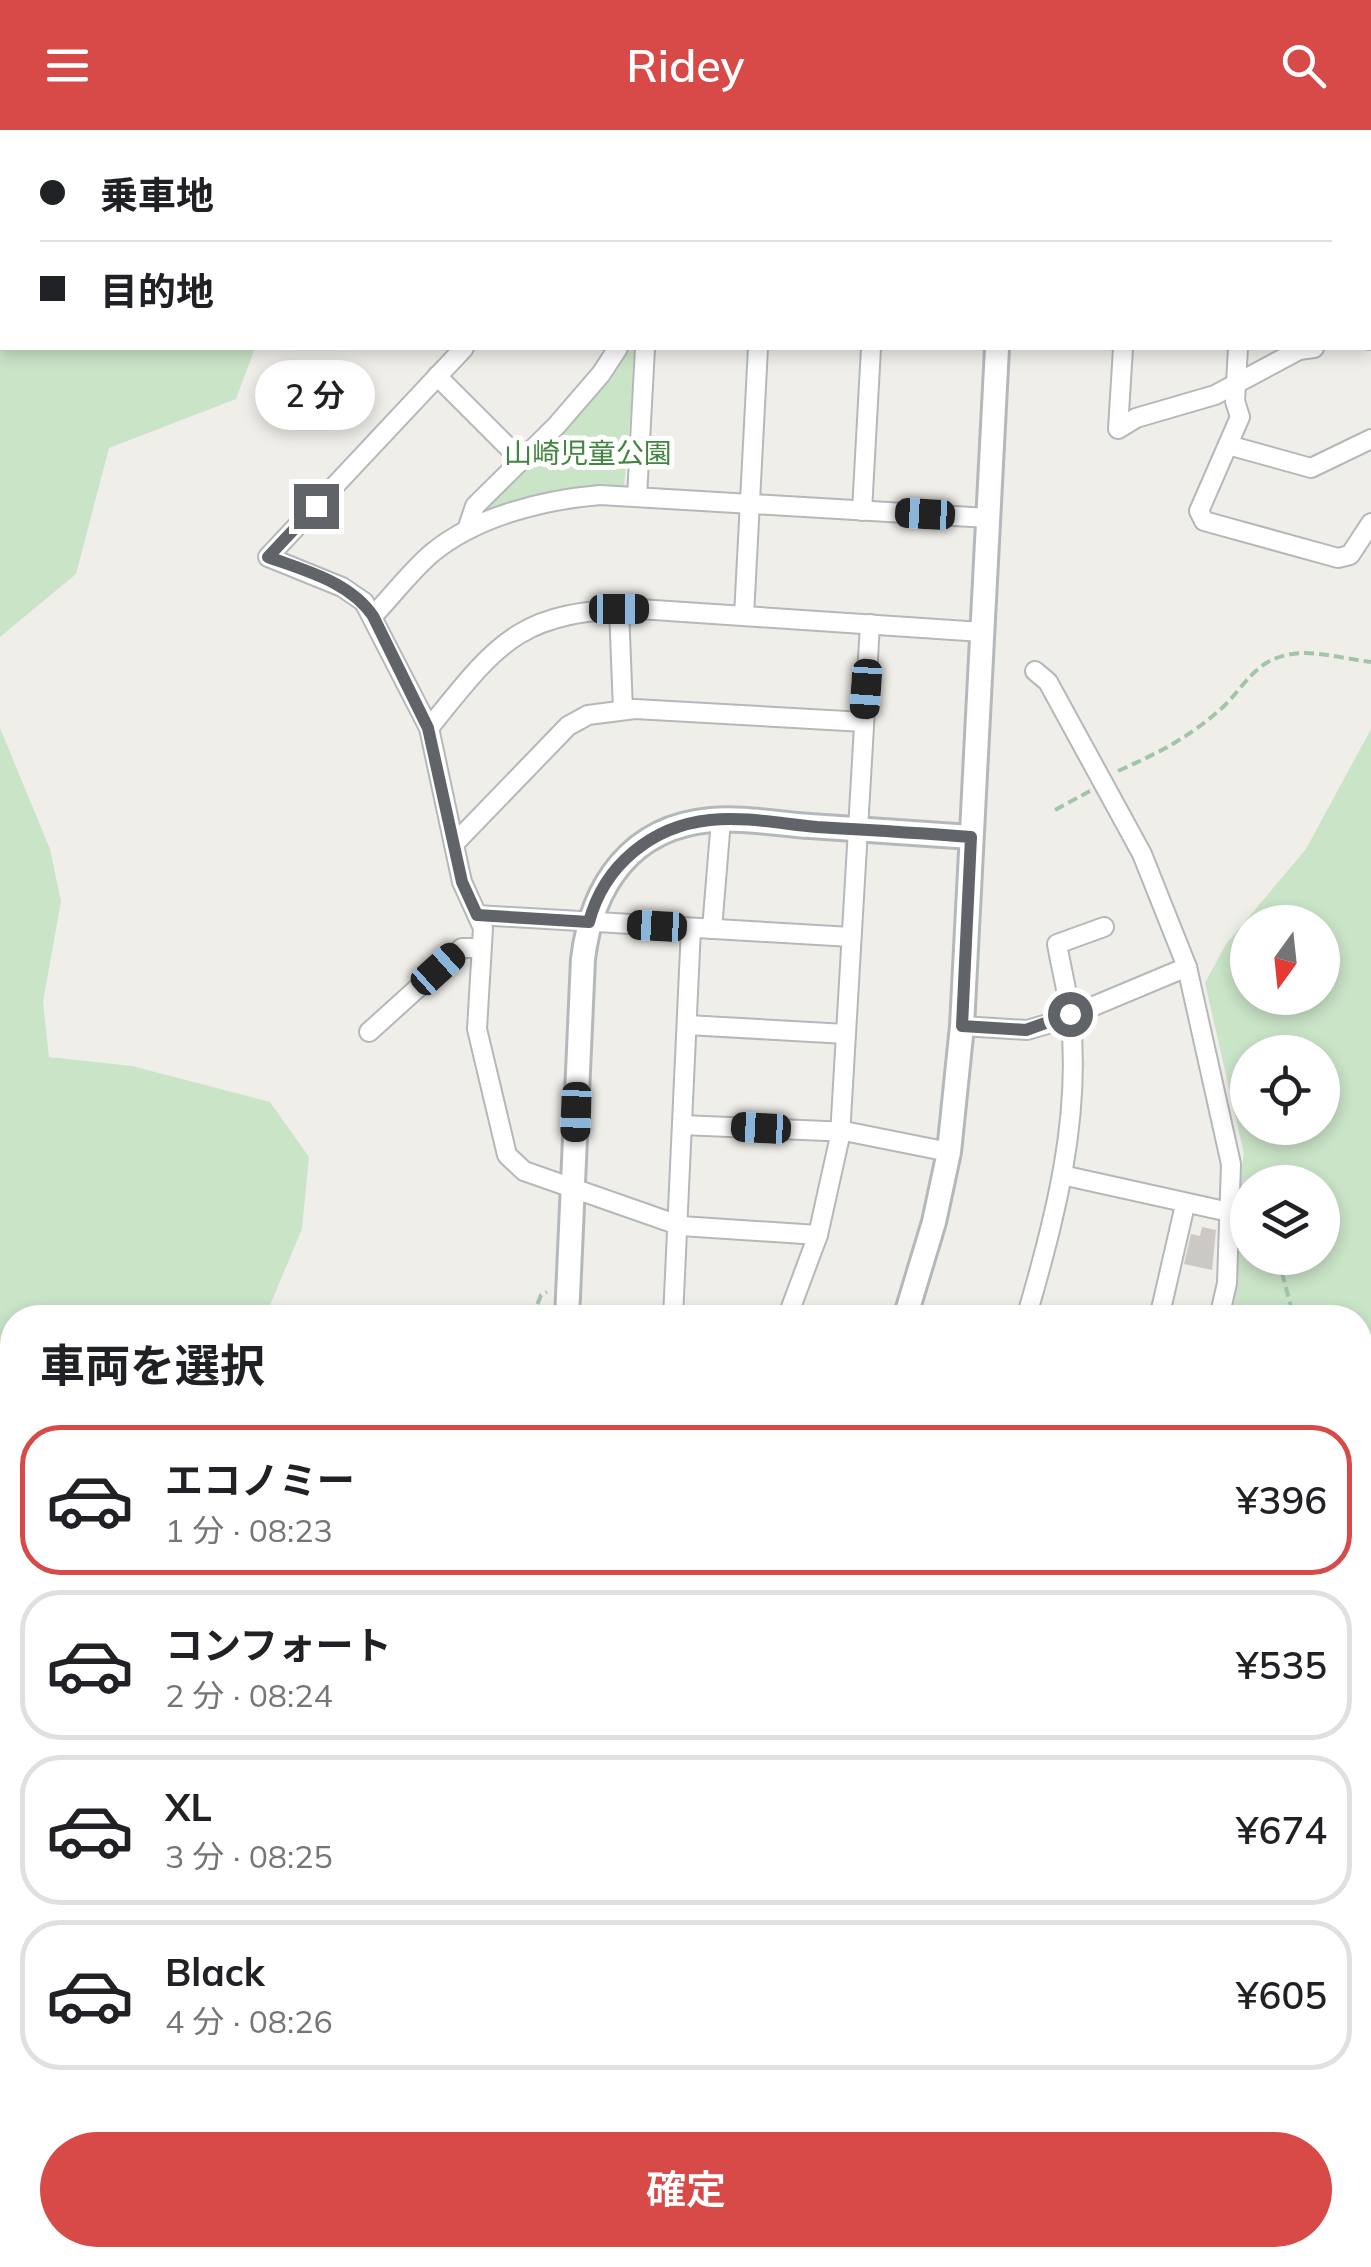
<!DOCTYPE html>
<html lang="ja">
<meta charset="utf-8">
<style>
:root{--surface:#fff;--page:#f2f2f2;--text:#202124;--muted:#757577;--line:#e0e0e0;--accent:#d74a48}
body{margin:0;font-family:Mulish,"Noto Sans JP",sans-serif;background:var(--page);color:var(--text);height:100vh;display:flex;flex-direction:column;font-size:38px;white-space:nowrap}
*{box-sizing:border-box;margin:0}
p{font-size:32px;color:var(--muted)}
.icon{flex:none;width:55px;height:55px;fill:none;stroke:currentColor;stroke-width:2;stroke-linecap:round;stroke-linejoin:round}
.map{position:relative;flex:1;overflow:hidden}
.side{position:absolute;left:0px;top:1175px;width:1372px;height:962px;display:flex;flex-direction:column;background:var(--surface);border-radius:40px 40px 0 0;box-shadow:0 5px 15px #0003}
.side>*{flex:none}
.hud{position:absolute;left:0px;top:0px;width:1372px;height:220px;box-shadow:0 5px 15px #0003;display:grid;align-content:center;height:220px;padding:0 40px;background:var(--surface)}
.needle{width:65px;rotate:195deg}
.buttons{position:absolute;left:1230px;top:775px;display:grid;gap:20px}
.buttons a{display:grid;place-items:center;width:110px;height:110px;border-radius:50%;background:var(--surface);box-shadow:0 5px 15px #0003;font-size:50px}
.end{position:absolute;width:45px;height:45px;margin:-22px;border:12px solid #606367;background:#fff;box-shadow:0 0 0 5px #fff}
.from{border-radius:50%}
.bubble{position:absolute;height:70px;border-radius:35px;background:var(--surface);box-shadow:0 5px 15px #0003;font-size:32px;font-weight:600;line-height:70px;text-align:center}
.car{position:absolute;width:30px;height:60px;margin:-30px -15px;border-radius:12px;box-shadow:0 0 8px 2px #0007;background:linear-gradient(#222 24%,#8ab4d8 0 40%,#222 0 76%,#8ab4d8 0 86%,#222 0)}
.hud b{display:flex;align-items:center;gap:35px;height:95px;font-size:38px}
.hud b+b{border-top:2px solid var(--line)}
.hud i{width:25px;height:25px;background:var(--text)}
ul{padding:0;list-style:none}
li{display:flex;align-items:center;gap:30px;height:150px;margin:0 20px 15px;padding:0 20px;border:5px solid var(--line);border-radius:40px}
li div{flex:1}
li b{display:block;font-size:38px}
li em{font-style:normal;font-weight:600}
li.on{border-color:var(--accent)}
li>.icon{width:90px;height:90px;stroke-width:1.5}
h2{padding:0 40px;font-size:45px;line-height:120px}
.action{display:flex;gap:20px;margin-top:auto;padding:20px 40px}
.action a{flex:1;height:115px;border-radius:60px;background:var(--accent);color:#fff;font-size:40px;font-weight:600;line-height:115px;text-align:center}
header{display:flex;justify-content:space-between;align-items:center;height:130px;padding:0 40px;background:var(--accent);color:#fff;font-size:45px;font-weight:600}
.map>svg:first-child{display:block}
.green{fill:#cae4c8;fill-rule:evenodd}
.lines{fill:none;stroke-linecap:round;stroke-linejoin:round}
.stream{stroke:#b3ddf6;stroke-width:5}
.building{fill:#ccc9c5}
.minor-casing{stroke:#b5b8bb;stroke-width:22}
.tertiary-casing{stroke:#b5b8bb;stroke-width:28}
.path{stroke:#a2c5aa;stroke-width:4;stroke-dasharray:10 5;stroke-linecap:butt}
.minor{stroke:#fff;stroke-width:18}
.tertiary{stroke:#fff;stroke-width:22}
.route{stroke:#606367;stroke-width:12}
.labels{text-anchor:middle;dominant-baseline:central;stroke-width:10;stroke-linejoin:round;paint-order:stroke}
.park-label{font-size:28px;fill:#428541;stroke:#fff}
</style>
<header><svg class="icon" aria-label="menu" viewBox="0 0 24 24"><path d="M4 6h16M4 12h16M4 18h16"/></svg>Ridey<svg class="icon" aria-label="search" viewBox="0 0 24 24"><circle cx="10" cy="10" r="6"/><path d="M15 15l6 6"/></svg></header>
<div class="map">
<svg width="1371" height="2137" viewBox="0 0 1371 2137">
<rect width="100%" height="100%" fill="#f0eee9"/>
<g class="green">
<polygon points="0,0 355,2 2,2 2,218 255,218 236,269 109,318 76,444 0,507"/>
<polygon points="624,218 636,218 624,358 540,364 485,382 481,378"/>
<polygon points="0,598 50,719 61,771 43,872 49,927 132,936 270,972 309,1027 302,1099 265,1187 12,1188 12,1307 0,1330"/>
<path d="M1371,599V1260L1360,1258V1188L1215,1187L1244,1024L1205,853L1226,814L1306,719ZM1248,792H1322V868H1248ZM1248,922H1322V998H1248ZM1248,1052H1322V1128H1248Z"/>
<polygon points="1360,2103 1371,2103 1371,2137 1227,2137 1219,2125 1360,2125"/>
</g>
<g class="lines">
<polyline class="stream" points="0,1462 12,1439"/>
</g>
<polygon class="building" points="1202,1097 1216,1100 1212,1140 1184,1134 1191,1104 1200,1106"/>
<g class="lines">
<defs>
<g id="minor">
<polyline points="552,2 552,0"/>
<polyline points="656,2 656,0"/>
<polyline points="770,2 770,0"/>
<polyline points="882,2 883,0"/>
<polyline points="1136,2 1136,0"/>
<polyline points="1250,2 1251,0"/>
<polyline points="1370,75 1371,75"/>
<polyline points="1370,210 1371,210"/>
<polyline points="464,218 268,427 342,457 364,472 429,598 462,752 483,798 477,899 507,1025 524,1041 681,1096 818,1105"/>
<polyline points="1123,218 1118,299 1136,288 1215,265 1299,220 1314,218"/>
<polyline points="1238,218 1235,271 1240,287 1199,381 1204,391 1338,428 1350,425 1371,393"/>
<polyline points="437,246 521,330"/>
<polyline points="1228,315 1311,338 1371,309"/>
<polyline points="637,367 645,218"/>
<polyline points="862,381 871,218"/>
<polyline points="467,400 475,376 557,295 601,244 618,218"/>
<polyline points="619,479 623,580"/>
<path d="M373,486C392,466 411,441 432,423C477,386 543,370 600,365L988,388"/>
<polyline points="744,486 758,218"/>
<path d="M429,598C499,511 520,480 639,479L982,502"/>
<polyline points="454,714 568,596 588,585 635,579 864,592"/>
<polyline points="477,785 851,807"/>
<polyline points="712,799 721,690"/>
<polyline points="1187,837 1231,1034 1227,1153 1219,1188"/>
<polyline points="687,895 846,904"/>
<polyline points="962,896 1027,900 1058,891 1187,837 1142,724 1048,552 1035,541"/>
<polyline points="369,902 462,818 481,818"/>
<polyline points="682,995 849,1002 949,1022"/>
<polyline points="1062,1045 1229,1082"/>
<polyline points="673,1188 691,798"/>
<polyline points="787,1188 818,1105 840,1006 870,494"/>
<path d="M1026,1188C1055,1090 1082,985 1070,883C1067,860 1061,837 1057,814L1104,797"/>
<polyline points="1159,1188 1185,1075"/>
<polyline points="1360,1355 1371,1356"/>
<polyline points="1360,1829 1371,1850"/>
<polyline points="0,2040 12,2036"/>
<polyline points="618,2125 641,2137"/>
<polyline points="817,2125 840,2137"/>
<polyline points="1122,2125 1132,2137"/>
<polyline points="1203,2125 1209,2137"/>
<polyline points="0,2126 10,2137"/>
<polyline points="299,2137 306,2125"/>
<polyline points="550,2137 556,2125"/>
<polyline points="918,2137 920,2125"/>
<polyline points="1096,2137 1098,2125"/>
</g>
<g id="tertiary">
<polyline points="1010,2 1010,0"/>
<path d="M567,1188L583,829C592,755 631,697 711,690C742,687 778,694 810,696C864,700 917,703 971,707"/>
<polyline points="905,1188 934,1092 949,1022 962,896 997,218"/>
<polyline points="188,2125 211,2137"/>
<polyline points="424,2137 430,2125"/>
<polyline points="987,2137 989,2125"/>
</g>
</defs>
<use href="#minor" class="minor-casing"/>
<use href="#tertiary" class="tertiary-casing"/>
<g class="path">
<path d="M1118,641C1158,623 1189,608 1223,577C1244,557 1255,531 1287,525C1313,519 1344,529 1371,532"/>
<polyline points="1055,680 1090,661"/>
<polyline points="1278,1128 1293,1184"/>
<polyline points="532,1188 541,1165 547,1162"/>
<polyline points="0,1690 12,1697"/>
<polyline points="0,1803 12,1758"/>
</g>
<use href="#minor" class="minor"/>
<use href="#tertiary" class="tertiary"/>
</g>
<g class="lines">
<path class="route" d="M316,376L268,427C306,441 350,452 373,486L428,598L462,752L477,785L589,792C604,735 652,696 710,690C744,686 783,694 817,697C869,700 920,703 971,707L962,896L1026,900L1070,884"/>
</g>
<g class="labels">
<g class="park-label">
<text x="588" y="322">山崎児童公園</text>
</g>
</g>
</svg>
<div class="buttons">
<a><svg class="needle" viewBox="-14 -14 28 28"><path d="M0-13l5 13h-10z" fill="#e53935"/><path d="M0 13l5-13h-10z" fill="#757577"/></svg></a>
<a><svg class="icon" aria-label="locate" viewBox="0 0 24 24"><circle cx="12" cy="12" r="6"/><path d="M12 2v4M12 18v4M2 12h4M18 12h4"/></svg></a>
<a><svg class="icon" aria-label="layers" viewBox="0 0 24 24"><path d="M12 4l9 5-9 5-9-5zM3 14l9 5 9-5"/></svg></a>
</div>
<i class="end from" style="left:1070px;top:884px"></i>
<i class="end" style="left:316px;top:376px"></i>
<div class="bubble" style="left:255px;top:230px;width:120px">2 分</div>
<i class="car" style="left:925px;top:384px;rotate:273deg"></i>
<i class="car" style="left:619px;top:479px;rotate:90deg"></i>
<i class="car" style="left:866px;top:559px;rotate:184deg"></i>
<i class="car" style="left:657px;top:796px;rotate:273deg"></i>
<i class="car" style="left:438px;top:839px;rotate:48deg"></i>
<i class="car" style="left:576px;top:982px;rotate:182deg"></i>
<i class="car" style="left:761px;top:998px;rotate:273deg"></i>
<div class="hud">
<b><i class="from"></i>乗車地</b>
<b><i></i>目的地</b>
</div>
<section class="side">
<h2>車両を選択</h2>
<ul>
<li class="on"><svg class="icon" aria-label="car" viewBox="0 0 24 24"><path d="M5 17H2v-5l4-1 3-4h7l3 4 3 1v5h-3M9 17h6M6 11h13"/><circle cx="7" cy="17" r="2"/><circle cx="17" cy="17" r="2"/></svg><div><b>エコノミー</b><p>1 分 · 08:23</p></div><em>¥396</em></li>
<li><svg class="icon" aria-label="car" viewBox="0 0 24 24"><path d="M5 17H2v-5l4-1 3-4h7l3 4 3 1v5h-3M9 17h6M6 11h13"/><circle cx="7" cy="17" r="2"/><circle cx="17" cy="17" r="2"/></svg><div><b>コンフォート</b><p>2 分 · 08:24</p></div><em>¥535</em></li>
<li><svg class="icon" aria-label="car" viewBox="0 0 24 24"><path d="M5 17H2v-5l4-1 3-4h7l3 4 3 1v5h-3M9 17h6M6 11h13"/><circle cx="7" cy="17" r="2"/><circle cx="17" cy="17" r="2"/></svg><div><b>XL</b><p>3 分 · 08:25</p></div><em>¥674</em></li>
<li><svg class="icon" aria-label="car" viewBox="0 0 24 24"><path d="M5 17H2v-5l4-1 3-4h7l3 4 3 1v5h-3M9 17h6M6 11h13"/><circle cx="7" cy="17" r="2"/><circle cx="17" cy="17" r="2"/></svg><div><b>Black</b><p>4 分 · 08:26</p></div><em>¥605</em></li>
</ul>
<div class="action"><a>確定</a></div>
</section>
</div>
